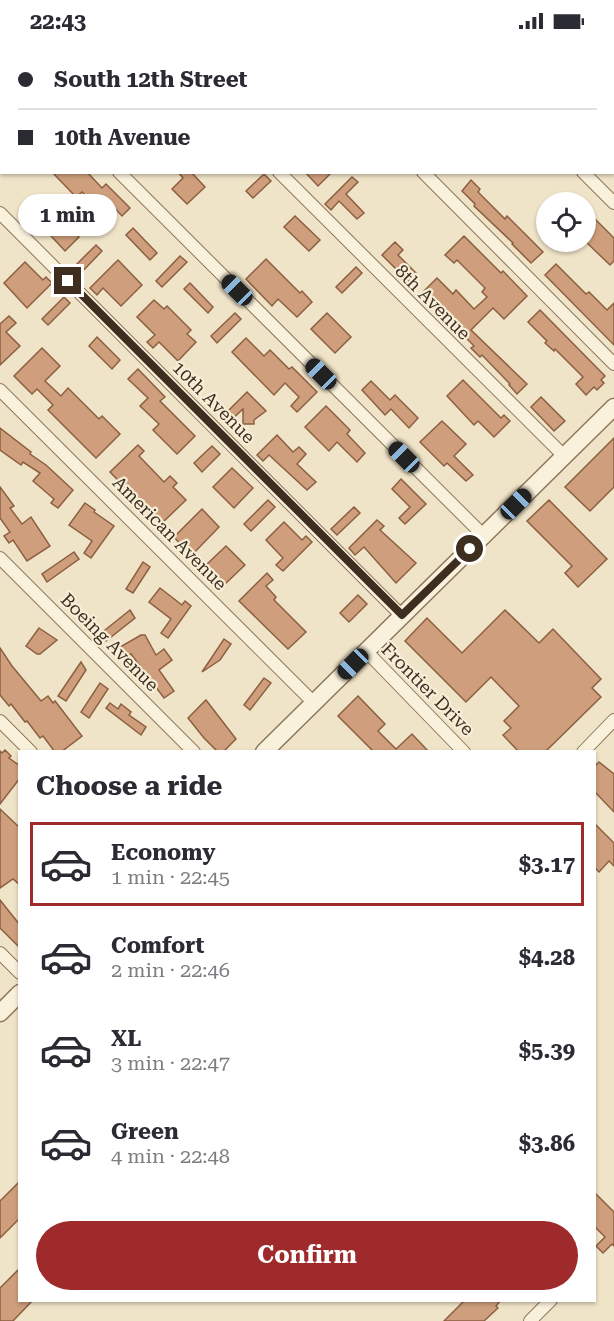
<!DOCTYPE html>
<meta charset="utf-8">
<style>
:root{--surface:#fff;--page:#f7f7f7;--text:#2b2b33;--muted:#7c7c81;--line:#e1e1e2;--accent:#9e2a2b}
body{margin:0;font-family:"Roboto Serif",serif;background:var(--page);color:var(--text);height:100vh;display:flex;flex-direction:column;font-size:22px;white-space:nowrap}
*{box-sizing:border-box;margin:0}
p{font-size:20px;color:var(--muted)}
.icon{flex:none;width:33px;height:33px;fill:none;stroke:currentColor;stroke-width:2;stroke-linecap:round;stroke-linejoin:round}
.map{position:relative;flex:1;overflow:hidden}
.details{position:absolute;left:18px;top:708px;width:578px;height:552px;display:flex;flex-direction:column;background:var(--surface);border-radius:0px;box-shadow:0 2px 4px #0004}
.details>*{flex:none}
.top-card{position:absolute;left:0px;top:0px;width:615px;height:132px;box-shadow:0 2px 4px #0004;display:grid;align-content:center;height:132px;padding:0 18px;background:var(--surface)}
.controls{position:absolute;left:536px;top:150px;display:grid;gap:12px}
.controls a{display:grid;place-items:center;width:60px;height:60px;border-radius:50%;background:var(--surface);box-shadow:0 2px 4px #0004;font-size:30px}
.end{position:absolute;width:27px;height:27px;margin:-14px;border:8px solid #3d2e20;background:#fff;box-shadow:0 0 0 3px #fff}
.from{border-radius:50%}
.bubble{position:absolute;height:42px;border-radius:21px;background:var(--surface);box-shadow:0 2px 4px #0004;font-size:20px;font-weight:700;line-height:42px;text-align:center}
.car{position:absolute;width:18px;height:36px;margin:-18px -9px;border-radius:8px;box-shadow:0 0 4px 2px #0007;background:linear-gradient(#222 24%,#8ab4d8 0 40%,#222 0 76%,#8ab4d8 0 86%,#222 0)}
.top-card b{display:flex;align-items:center;gap:21px;height:57px;font-size:22px}
.top-card b+b{border-top:2px solid var(--line)}
.top-card i{width:15px;height:15px;background:var(--text)}
ul{padding:0;list-style:none}
li{display:flex;align-items:center;gap:18px;height:84px;margin:0 12px 9px;padding:0 6px;border:3px solid transparent;border-radius:0px}
li div{flex:1}
li b{display:block;font-size:22px}
li em{font-style:normal;font-weight:700}
li.on{border-color:var(--accent)}
li>.icon{width:54px;height:54px;stroke-width:1.5}
h2{padding:0 18px;font-size:27px;line-height:72px}
.primary-button{display:flex;gap:12px;margin-top:auto;padding:12px 18px}
.primary-button a{flex:1;height:69px;border-radius:36px;background:var(--accent);color:#fff;font-size:24px;font-weight:700;line-height:69px;text-align:center}
.status{display:flex;justify-content:space-between;align-items:center;height:42px;padding:0 30px;background:var(--surface);direction:ltr}
.status svg{height:16px;fill:currentColor}
.map>svg:first-child{display:block}
.building{fill:#cf9f7d;stroke:#8d5f41;stroke-width:1.5}
.lines{fill:none;stroke-linecap:round;stroke-linejoin:round}
.minor-casing{stroke:#8d765c;stroke-width:14}
.tertiary-casing{stroke:#8d765c;stroke-width:19}
.secondary-casing{stroke:#6f573f;stroke-width:20}
.minor{stroke:#faf1dc;stroke-width:12}
.tertiary{stroke:#faf1dc;stroke-width:16}
.secondary{stroke:#faf1dc;stroke-width:18}
.route{stroke:#3d2e20;stroke-width:8}
.labels{text-anchor:middle;dominant-baseline:central;stroke-width:4.5;stroke-linejoin:round;paint-order:stroke}
.street-label{font-size:18px;fill:#3d2e20;stroke:#f7eed8}
</style>
<div class="status"><b>22:43</b><svg viewBox="0 0 49 12"><path d="M0 12V9h3v3zM5 12V6h3v6zM10 12V3h3v9zM15 12V0h3v12zM26 1h20v11H26zM47 4h2v5h-2z"/></svg></div>
<div class="map">
<svg width="614" height="1279" viewBox="0 0 614 1279">
<rect width="100%" height="100%" fill="#f0e4c8"/>
<g class="building">
<polygon points="52,130 87,130 102,146 106,142 130,166 122,174 104,155 96,164 82,150 76,155"/>
<polygon points="178,130 191,130 205,145 187,162 172,147 183,136"/>
<polygon points="305,130 332,130 318,144"/>
<polygon points="264,132 271,139 253,156 246,149"/>
<polygon points="352,135 358,140 346,152 364,171 357,177 339,159 331,168 325,162"/>
<polygon points="471,138 480,147 478,150 505,177 507,174 543,210 531,221 512,202 513,201 474,164 475,162 462,149"/>
<polygon points="34,155 66,187 68,185 79,195 65,209 24,165"/>
<polygon points="585,167 614,196 614,219 610,223 585,199"/>
<polygon points="295,174 320,198 309,209 284,185"/>
<polygon points="133,186 157,211 150,218 126,193"/>
<polygon points="464,194 501,231 503,229 527,254 504,277 493,266 471,288 527,342 517,352 509,343 510,342 482,313 480,315 471,306 474,304 446,275 442,279 436,272 443,265 432,254 425,260 419,254 437,236 453,252 456,248 474,267 487,255 482,250 485,246 457,218 454,221 445,213"/>
<polygon points="395,200 403,208 398,213 416,231 406,242 397,232 399,230 382,213"/>
<polygon points="96,203 102,209 78,234 71,228"/>
<polygon points="180,214 187,220 162,245 156,239"/>
<polygon points="266,217 300,251 302,249 312,260 297,275 278,257 272,264 246,237"/>
<polygon points="118,218 142,243 121,264 103,246 97,253 90,246"/>
<polygon points="25,220 43,238 46,235 52,241 27,266 4,241"/>
<polygon points="556,222 586,252 589,250 607,268 614,261 614,303 545,233"/>
<polygon points="356,225 362,231 342,251 336,245"/>
<polygon points="190,241 213,265 208,271 184,247"/>
<polygon points="64,255 70,261 48,283 42,277"/>
<polygon points="154,258 164,267 167,264 191,288 187,292 196,300 178,319 159,300 153,306 147,300 155,293 137,275"/>
<polygon points="540,268 605,334 601,338 604,341 597,348 594,345 586,353 576,342 583,335 555,307 554,309 545,301 547,299 528,280"/>
<polygon points="235,271 241,277 217,301 211,294"/>
<polygon points="327,271 351,295 335,311 311,287"/>
<polygon points="9,274 16,281 6,290 20,304 0,323 0,282"/>
<polygon points="97,295 120,318 112,327 89,304"/>
<polygon points="246,296 264,314 270,308 289,327 292,325 317,350 297,370 291,364 299,355 285,341 274,353 232,310"/>
<polygon points="42,306 60,324 45,339 61,354 68,346 99,377 102,374 120,392 96,416 48,368 53,363 37,347 32,352 14,334"/>
<polygon points="138,327 165,355 160,359 195,394 177,412 153,388 159,382 140,364 148,356 128,337"/>
<polygon points="463,338 501,376 504,373 510,379 494,395 478,379 474,383 447,354"/>
<polygon points="371,339 390,358 395,353 418,376 409,386 391,367 385,373 362,348"/>
<polygon points="247,350 266,369 254,378 254,382 243,382 243,367 229,380 223,374"/>
<polygon points="541,355 565,379 554,389 531,365"/>
<polygon points="326,364 350,388 347,392 365,411 357,420 337,400 329,409 305,385"/>
<polygon points="442,379 466,402 454,414 473,433 466,439 447,421 444,424 420,400"/>
<polygon points="0,386 31,410 30,412 46,423 73,448 58,466 51,461 54,457 33,439 40,431 23,420 21,423 0,408"/>
<polygon points="277,393 293,410 299,405 306,412 297,422 316,440 307,448 269,413 263,419 257,413"/>
<polygon points="614,396 614,445 590,469 565,445"/>
<polygon points="138,403 144,409 139,414 164,440 170,434 177,441 173,445 186,458 161,482 110,430"/>
<polygon points="212,404 220,412 202,430 194,421"/>
<polygon points="232,426 253,446 234,466 213,445"/>
<polygon points="401,437 426,462 405,482 399,476 410,465 392,447"/>
<polygon points="0,445 14,464 10,466 22,482 31,475 50,504 27,519 13,498 9,501 4,494 10,490 0,476"/>
<polygon points="268,458 275,465 251,489 244,482"/>
<polygon points="549,458 607,517 578,545 565,531 572,524 527,479"/>
<polygon points="85,461 95,468 94,470 114,484 91,516 84,511 92,499 69,483"/>
<polygon points="354,465 360,471 337,493 331,487"/>
<polygon points="202,467 219,485 191,514 174,495"/>
<polygon points="377,478 384,484 380,488 416,521 396,541 364,505 355,513 349,506"/>
<polygon points="284,480 302,498 306,494 312,500 283,529 276,523 283,516 266,498"/>
<polygon points="226,504 245,523 224,543 205,524"/>
<polygon points="74,510 79,517 47,540 42,532"/>
<polygon points="143,520 150,525 133,551 126,547"/>
<polygon points="267,531 273,538 266,544 276,555 274,558 306,590 288,607 239,559"/>
<polygon points="160,546 182,563 185,559 191,564 168,596 161,591 171,577 149,560"/>
<polygon points="358,553 367,562 349,580 340,571"/>
<polygon points="130,568 135,576 106,599 100,592"/>
<polygon points="505,568 539,601 553,587 601,637 592,646 601,655 545,710 519,710 503,693 511,686 504,679 519,664 491,635 466,660 405,599 427,576 462,611"/>
<polygon points="39,586 57,598 40,612 37,612 26,604"/>
<polygon points="141,593 145,593 156,613 164,607 172,618 159,628 174,649 164,656 131,612 125,615 120,605"/>
<polygon points="224,597 231,602 220,618 202,630"/>
<polygon points="0,606 12,624 41,659 48,654 53,661 55,659 82,694 61,710 55,710 43,694 40,696 27,679 25,680 11,662 9,664 0,653"/>
<polygon points="81,620 86,628 66,659 58,654"/>
<polygon points="264,636 271,641 250,668 244,663"/>
<polygon points="100,641 108,647 89,676 81,670"/>
<polygon points="358,654 385,682 378,689 396,707 412,692 429,710 374,710 338,674"/>
<polygon points="206,658 236,697 223,710 218,710 204,696 188,676"/>
<polygon points="110,661 118,667 121,662 131,670 129,673 146,685 141,693 106,666"/>
<polygon points="5,708 11,714 9,716 20,724 20,736 0,762 0,709 2,711"/>
<polygon points="599,720 614,732 614,770 594,749 594,725"/>
<polygon points="0,767 20,786 20,843 13,837 0,846"/>
<polygon points="594,781 614,801 614,824 609,819 599,830 594,825"/>
<polygon points="0,858 20,883 20,906 0,886"/>
<polygon points="20,1139 20,1176 0,1196 0,1159"/>
<polygon points="594,1150 614,1170 614,1204 612,1202 603,1211 596,1204 605,1195 594,1184"/>
<polygon points="20,1226 20,1258 33,1258 13,1279 0,1279 0,1246"/>
<polygon points="465,1258 501,1258 496,1264 498,1266 484,1279 444,1279"/>
</g>
<g class="lines">
<defs>
<g id="minor">
<polyline points="149,0 151,2"/>
<polyline points="292,0 294,2"/>
<polyline points="452,0 454,2"/>
<polyline points="606,0 608,2"/>
<polyline points="119,2 121,0"/>
<polyline points="0,11 2,13"/>
<polyline points="0,118 2,117"/>
<polyline points="119,130 484,494"/>
<polyline points="279,130 564,414"/>
<polyline points="423,130 614,322"/>
<polyline points="583,130 614,161"/>
<polyline points="0,171 402,574"/>
<polyline points="0,348 314,661"/>
<polyline points="0,516 194,710"/>
<polyline points="366,609 464,710"/>
<polyline points="0,679 31,710"/>
<polyline points="583,710 614,678"/>
<polyline points="0,911 20,931"/>
<polyline points="530,1279 551,1258"/>
</g>
<g id="tertiary">
<polyline points="264,710 614,365"/>
<polyline points="0,971 20,951"/>
</g>
<polyline id="secondary" points="9,2 10,0"/>
</defs>
<use href="#minor" class="minor-casing"/>
<use href="#tertiary" class="tertiary-casing"/>
<use href="#secondary" class="secondary-casing"/>
<use href="#minor" class="minor"/>
<use href="#tertiary" class="tertiary"/>
<use href="#secondary" class="secondary"/>
</g>
<g class="lines">
<polyline class="route" points="68,239 402,573 470,507"/>
</g>
<g class="labels">
<g class="street-label">
<text transform="translate(433 260) rotate(45)">8th Avenue</text>
<text transform="translate(214 360) rotate(45)">10th Avenue</text>
<text transform="translate(170 491) rotate(45)">American Avenue</text>
<text transform="translate(110 600) rotate(45)">Boeing Avenue</text>
<text transform="translate(428 647) rotate(45)">Frontier Drive</text>
</g>
</g>
</svg>
<div class="controls">
<a><svg class="icon" aria-label="locate" viewBox="0 0 24 24"><circle cx="12" cy="12" r="6"/><path d="M12 2v4M12 18v4M2 12h4M18 12h4"/></svg></a>
</div>
<i class="end from" style="left:470px;top:507px"></i>
<i class="end" style="left:68px;top:239px"></i>
<div class="bubble" style="left:18px;top:152px;width:99px">1 min</div>
<i class="car" style="left:237px;top:248px;rotate:315deg"></i>
<i class="car" style="left:321px;top:332px;rotate:315deg"></i>
<i class="car" style="left:404px;top:415px;rotate:315deg"></i>
<i class="car" style="left:516px;top:462px;rotate:45deg"></i>
<i class="car" style="left:353px;top:622px;rotate:225deg"></i>
<div class="top-card">
<b><i class="from"></i>South 12th Street</b>
<b><i></i>10th Avenue</b>
</div>
<section class="details">
<h2>Choose a ride</h2>
<ul>
<li class="on"><svg class="icon" aria-label="car" viewBox="0 0 24 24"><path d="M5 17H2v-5l4-1 3-4h7l3 4 3 1v5h-3M9 17h6M6 11h13"/><circle cx="7" cy="17" r="2"/><circle cx="17" cy="17" r="2"/></svg><div><b>Economy</b><p>1 min · 22:45</p></div><em>$3.17</em></li>
<li><svg class="icon" aria-label="car" viewBox="0 0 24 24"><path d="M5 17H2v-5l4-1 3-4h7l3 4 3 1v5h-3M9 17h6M6 11h13"/><circle cx="7" cy="17" r="2"/><circle cx="17" cy="17" r="2"/></svg><div><b>Comfort</b><p>2 min · 22:46</p></div><em>$4.28</em></li>
<li><svg class="icon" aria-label="car" viewBox="0 0 24 24"><path d="M5 17H2v-5l4-1 3-4h7l3 4 3 1v5h-3M9 17h6M6 11h13"/><circle cx="7" cy="17" r="2"/><circle cx="17" cy="17" r="2"/></svg><div><b>XL</b><p>3 min · 22:47</p></div><em>$5.39</em></li>
<li><svg class="icon" aria-label="car" viewBox="0 0 24 24"><path d="M5 17H2v-5l4-1 3-4h7l3 4 3 1v5h-3M9 17h6M6 11h13"/><circle cx="7" cy="17" r="2"/><circle cx="17" cy="17" r="2"/></svg><div><b>Green</b><p>4 min · 22:48</p></div><em>$3.86</em></li>
</ul>
<div class="primary-button"><a>Confirm</a></div>
</section>
</div>
